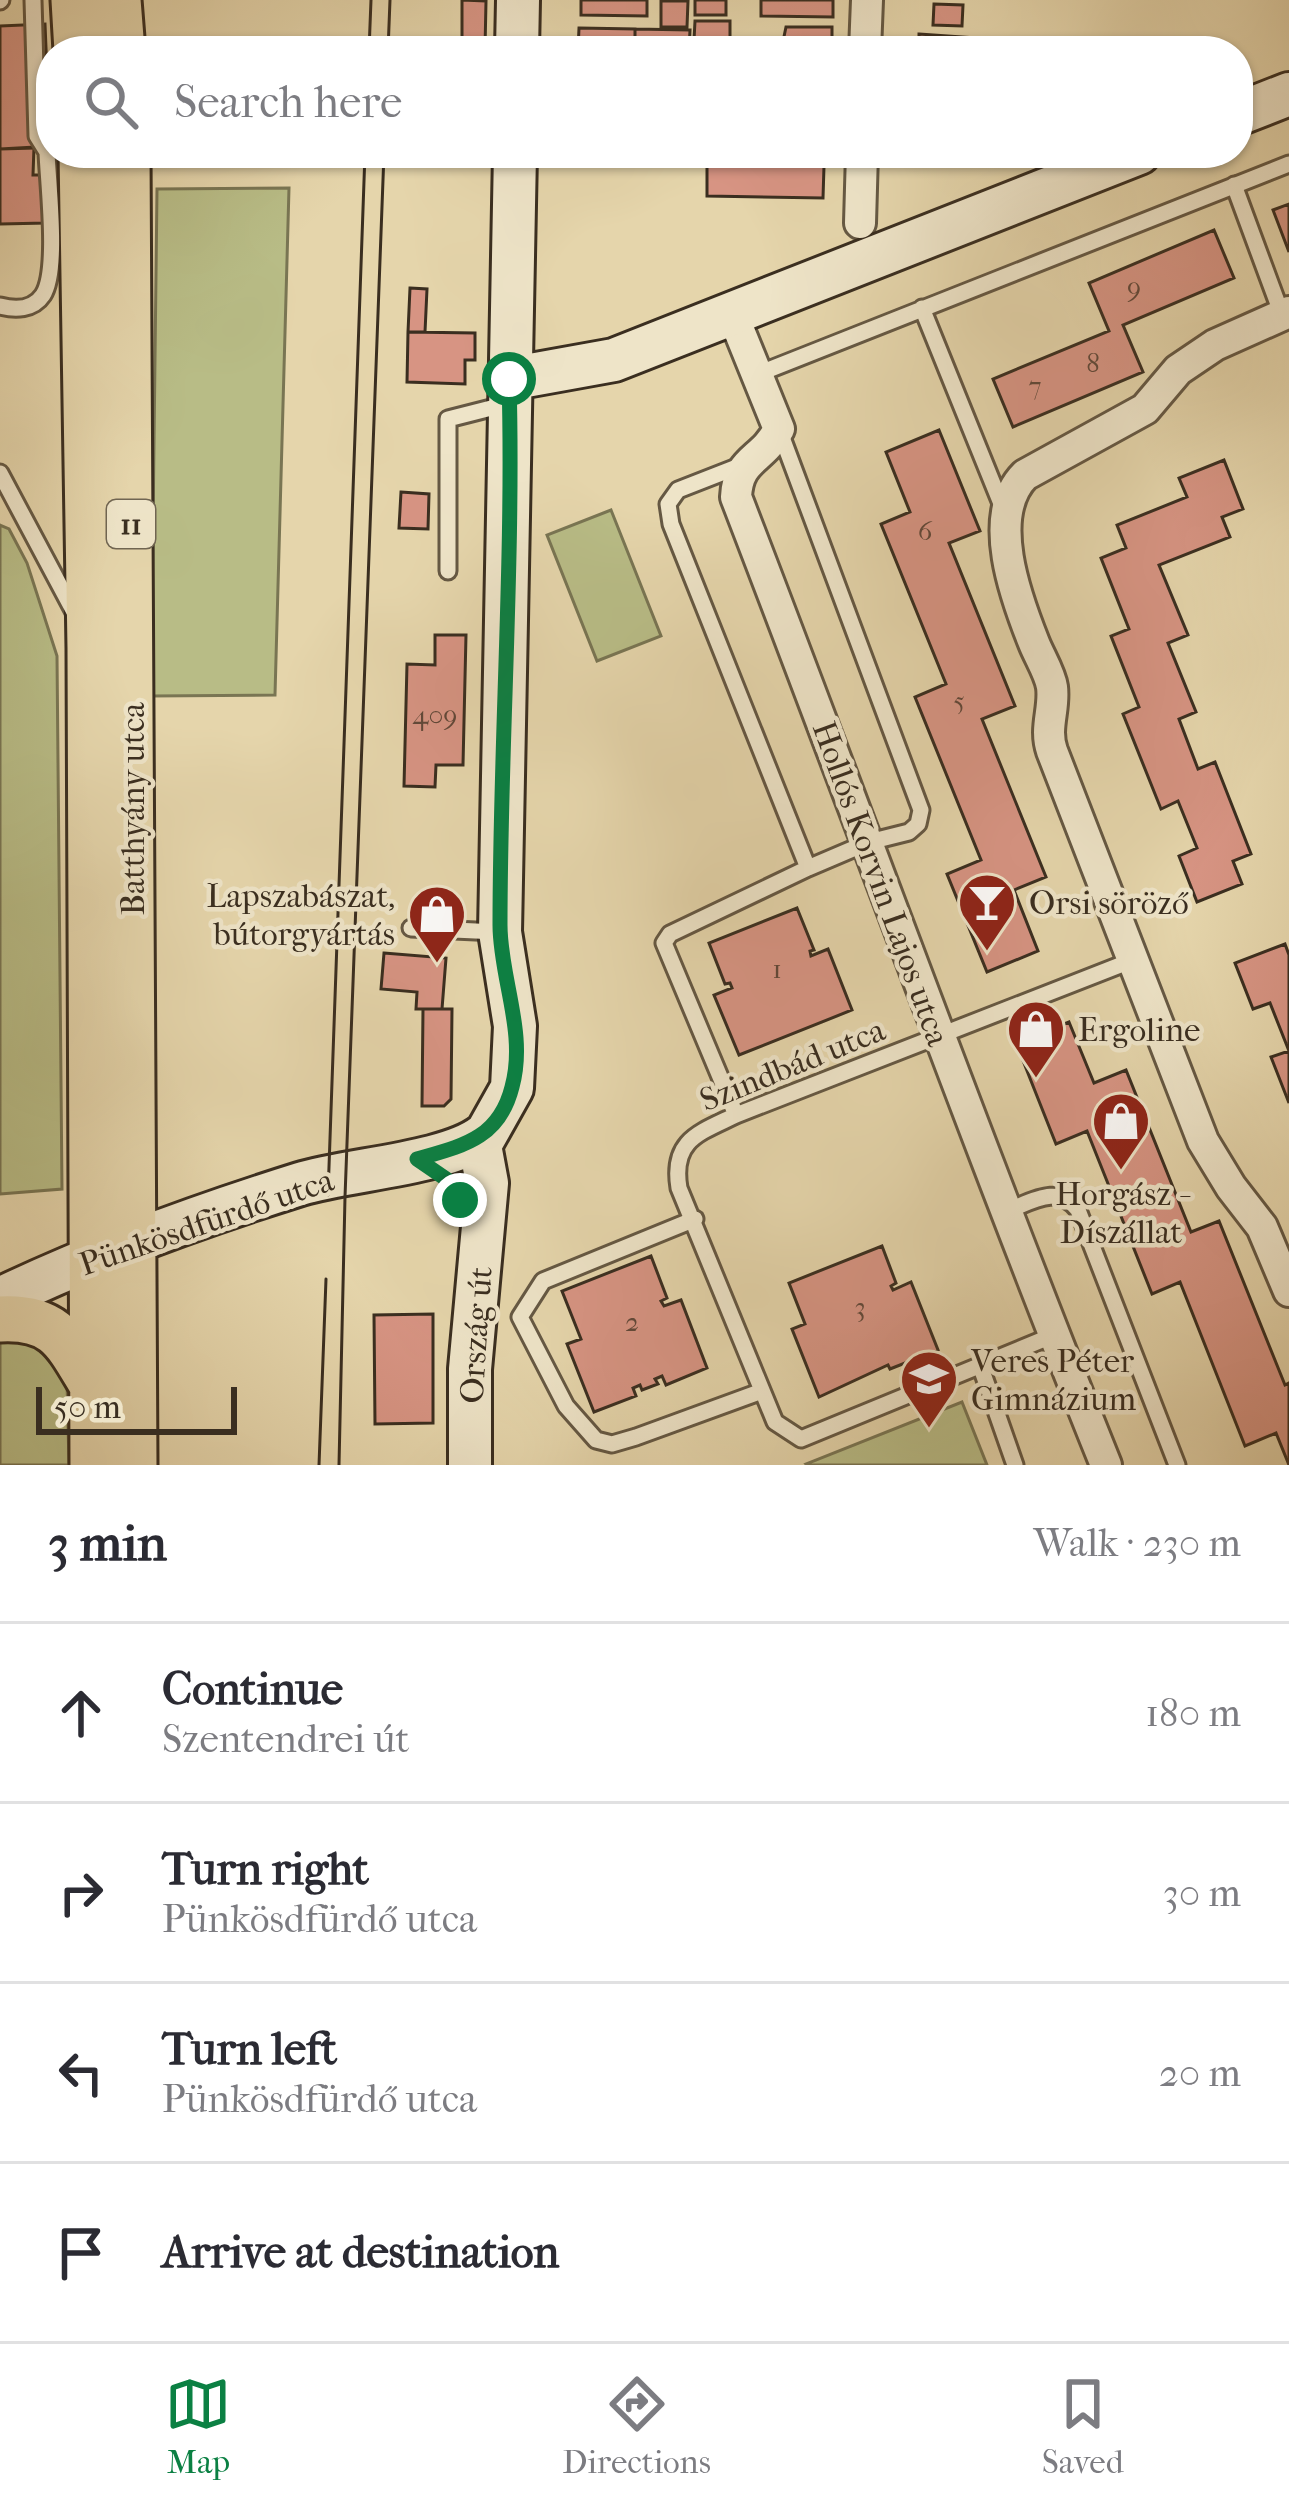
<!DOCTYPE html>
<html lang="en">
<head>
<meta charset="utf-8">
<style>
	body { margin:0; font-family:"IM FELL French Canon",serif; background:#f2f2f3; color:#2b2b33 }
	.scale { position:absolute; left:36px; bottom:30px; width:201px; box-sizing:border-box; padding-left:12px; border:6px solid #3a2e20; border-top:0; font-size:33px; line-height:42px; white-space:nowrap; color:#3a2e20; -webkit-text-stroke:9px #eee4c8; paint-order:stroke }
	.stop { position:absolute; width:36px; height:36px; margin:-27px; border:9px solid #0b8043; border-radius:50%; background:#fff }
	.stop.end { background:#0b8043; border-color:#fff; box-shadow:0 3px 12px #0008 }
	.list { margin:0; padding:0; list-style:none }
	h2 { display:flex; justify-content:space-between; align-items:center; height:156px; margin:0; padding:0 48px; font-size:51px }
	h2 small { font-size:39px; font-weight:400; color:#7c7c81 }
	.list li { display:grid; grid-template-columns:78px 1fr auto; gap:36px; align-items:center; box-sizing:border-box; height:180px; padding:0 48px; border-top:3px solid #e1e1e2 }
	.list b { display:block; font-size:45px; white-space:nowrap }
	.list p { margin:0; font-size:39px; white-space:nowrap; color:#7c7c81 }
	.list em { font-size:39px; font-style:normal; color:#7c7c81 }
	.icon { flex:none; width:66px; height:66px; fill:none; stroke:currentColor; stroke-width:2; stroke-linecap:round; stroke-linejoin:round }
	.map { position:relative; flex:none; width:1289px; height:1465px; overflow:hidden }
	.search { position:absolute; background:#fff; box-shadow:0 3px 9px #0004; left:36px; right:36px; top:36px; height:132px; display:flex; align-items:center; gap:30px; box-sizing:border-box; padding:0 42px; border-radius:48px; color:#7c7c81; font-size:45px }
	.sheet { height:876px; background:#fff }
	nav { display:flex; justify-content:space-around; align-items:center; box-sizing:border-box; height:168px; border-top:3px solid #e1e1e2; background:#fff; font-size:33px; color:#7c7c81 }
	nav a { display:grid; justify-items:center; gap:6px }
	nav .on { color:#0b8043 }
	.map>svg:first-child { display:block }
	.green { fill:#b8bc86; stroke:#797553; stroke-width:3 }
	.building { fill:#d79483; stroke:#3a2e20; stroke-width:3 }
	.lines { fill:none; stroke-linecap:round; stroke-linejoin:round }
	.lane-casing { stroke:#655843; stroke-width:21 }
	.street-casing { stroke:#655843; stroke-width:36 }
	.secondary-casing { stroke:#3a2e20; stroke-width:48 }
	.primary-casing { stroke:#3a2e20; stroke-width:51 }
	.lane { stroke:#eee4c8; stroke-width:15 }
	.street { stroke:#eee4c8; stroke-width:30 }
	.secondary { stroke:#eee4c8; stroke-width:42 }
	.primary { stroke:#e5d5ab; stroke-width:45 }
	.tram { stroke:#3a2e20; stroke-width:3 }
	.route { stroke:#0b8043; stroke-width:15 }
	.labels { text-anchor:middle; stroke-width:9; stroke-linejoin:round; paint-order:stroke }
	.number-label { font-size:27px; fill:#614839 }
	.shield { fill:#eee4c8; stroke:#706552; stroke-width:3 }
	.shield-label { font-size:30px; font-weight:bold; fill:#3a2e20 }
	.street-label { font-size:33px; fill:#3a2e20; stroke:#eee4c8 }
	.poi-label { font-size:33px; fill:#3a2e20; stroke:#eee4c8; text-anchor:start }
</style>
</head>
<body>
<div class="map">
<svg width="1289" height="1465" viewBox="0 0 1289 1465">
	<rect width="100%" height="100%" fill="#e5d5ab"/>
	<filter id="stains"><feTurbulence type="fractalNoise" baseFrequency=".00167" numOctaves="4"/><feColorMatrix values="0 0 0 0 .2 0 0 0 0 .09 0 0 0 0 .02 0 0 0 .5 -.17"/></filter>
	<radialGradient id="worn" r=".72"><stop offset=".6" stop-color="#630" stop-opacity="0"/><stop offset="1" stop-color="#630" stop-opacity=".3"/></radialGradient>
	<!-- green -->
	<path class="green" d="M289 188 275 695 151 696 157 189Z
		M611 510 661 636 597 661 547 535Z
		M0 525 9 529 27 563 57 656 62 1189 0 1194Z
		M18 1336 44 1338 67 1381 69 1465H0V1343Z
		M962 1402 987 1465H807L806 1464Z"/>
	<!-- building -->
	<path class="building" d="M462 0 486 1 485 49H462Z
		M581 0H647V16L581 15Z
		M695 0H726V15H695Z
		M761 0H833V17L761 16Z
		M661 1H688L687 27H661Z
		M934 4 963 5 962 26 933 25Z
		M695 21H730V41L694 40Z
		M45 24 49 120 33 121 34 148 0 149V26Z
		M786 27H832V51H781Z
		M579 28 635 29V51H578Z
		M635 29 690 30 689 51H662L663 40 635 39Z
		M919 34 975 38 974 51H919Z
		M34 147 33 175H45L46 223 0 224V149Z
		M588 153H644V160H588Z
		M707 164 824 166 823 198 707 196Z
		M1289 204V252L1273 210Z
		M1214 230 1234 278 1123 325 1143 372 1013 427 993 379 1109 331 1089 283Z
		M410 288 427 289 425 332H408Z
		M408 332 475 333V360H465V384L407 382Z
		M939 430 980 531 949 543 1015 706 982 719 1046 877 1014 890 1038 951 987 972 947 874 981 860 915 697 946 684 881 524 910 512 886 452Z
		M1224 460 1243 509 1222 517 1230 537 1159 565 1188 635 1168 643 1196 712 1179 719 1198 769 1215 762 1251 854 1233 861 1242 884 1197 902 1179 856 1197 848 1178 801 1161 809 1123 714 1139 707 1111 636 1129 629 1101 558 1126 548 1117 525 1187 497 1179 478Z
		M401 492 429 494 428 529 399 528Z
		M435 635H466L463 765H436L435 787 404 786 407 664 435 665Z
		M426 893 454 894 453 921 425 920Z
		M797 908 814 950 810 951 811 956 828 949 852 1010 739 1055 714 995 732 988 730 983 725 984 709 943Z
		M1285 944 1289 955V1103L1271 1057 1289 1051 1270 1003 1253 1009 1235 963Z
		M384 953 446 958 442 1009H416L417 992 381 989Z
		M423 1009H452L451 1099 444 1106H422Z
		M1069 1022 1094 1083 1126 1070 1191 1232 1219 1221 1285 1385 1289 1383V1465L1276 1433 1245 1446 1180 1282 1152 1294 1087 1131 1056 1144 1016 1043Z
		M882 1246 896 1283 891 1286 893 1290 911 1282 938 1350 890 1369 888 1365 819 1397 792 1329 805 1324 789 1283Z
		M651 1256 667 1298 661 1301 664 1306 681 1300 707 1368 666 1385 662 1376 655 1379 658 1384 642 1390 640 1385 633 1388 636 1396 594 1412 567 1344 581 1339 562 1291Z
		M433 1314V1423L375 1424 374 1315Z"/>
	<g class="lines">
		<!-- lane casing -->
		<g class="lane-casing">
			<path id="lane" d="M0 1 1 0
				M1234 185 1282 315
				M0 306C15 310 33 310 43 295 59 270 48 184 47 152L37 136 33 0
				M922 308 1004 511
				M758 374 1289 164
				M742 465 678 490 668 504 671 524 808 868
				M0 473 74 612
				M448 571V419L507 404
				M411 928 497 932
				M736 1115 664 943 670 934 808 868 869 842 909 832 918 824 921 810 780 432
				M1007 1211C1033 1201 1058 1184 1078 1210L1177 1465
				M695 1219 543 1281 520 1317 566 1406 596 1440 612 1444 636 1437 762 1391
				M1054 1335 801 1439 775 1422 679 1188C671 1140 699 1133 736 1115L1133 960
				M980 1365 1015 1465"/>
		</g>
		<!-- street casing -->
		<g class="street-casing">
			<path id="street" d="M865 51 867 0
				M860 223 862 153
				M1289 312 1215 345 1178 370 1145 409 1025 475C985 515 1016 598 1034 643 1039 656 1050 673 1052 687 1055 709 1044 728 1052 751L1203 1141 1231 1187 1262 1227 1289 1291
				M732 313 779 429C762 462 738 457 736 497 860 819 977 1144 1106 1465"/>
		</g>
		<!-- secondary casing -->
		<g class="secondary-casing">
			<path id="secondary" d="M517 51 518 0
				M1238 114 1289 94
				M509 379 614 360 1139 153
				M0 1299C96 1253 198 1216 300 1184 349 1169 447 1164 484 1135
				M470 1465V1369L487 1183 480 1145 512 1088 515 1026 500 932 515 153"/>
		</g>
		<!-- primary casing -->
		<g class="primary-casing">
			<path id="primary" d="M74 0 77 51
				M118 0 122 51
				M82 153 90 648 93 1465
				M127 153 134 1465
				M0 1319C55 1316 66 1341 91 1383"/>
		</g>
		<!-- lane -->
		<use href="#lane" class="lane"/>
		<!-- street -->
		<use href="#street" class="street"/>
		<!-- secondary -->
		<use href="#secondary" class="secondary"/>
		<!-- primary -->
		<use href="#primary" class="primary"/>
		<!-- tram -->
		<path class="tram" d="M369 51 371 0
			M388 51 390 0
			M328 1195 365 153
			M319 1465 326 1279
			M339 1465 345 1197 384 153"/>
	</g>
	<g class="lines">
		<!-- route -->
		<path class="route" d="M460 1200 452 1183 417 1159C462 1146 499 1139 512 1087 527 1033 500 978 500 925 500 743 514 560 509 379"/>
	</g>
	<!-- icons -->
	<defs>
		<g id="bar-pin" transform="scale(3)"><path d="M0 17L-7.5 6A9.5 9.5 0 1 1 7.5 6Z" fill="#8f2418" stroke="#eee4c8"/><path d="M-6-5H6L.8 .8V4.5H3.5V6h-7V4.5H-.8V.8Z" fill="#fff"/></g>
		<g id="shop-pin" transform="scale(3)"><path d="M0 17L-7.5 6A9.5 9.5 0 1 1 7.5 6Z" fill="#8f2418" stroke="#eee4c8"/><path d="M-5-2.5h2.3a2.7 3.5 0 0 1 5.4 0H5L5.5 6h-11ZM-1.5-2.5h3a1.5 2.3 0 0 0-3 0Z" fill="#fff"/></g>
		<g id="school-pin" transform="scale(3)"><path d="M0 17L-7.5 6A9.5 9.5 0 1 1 7.5 6Z" fill="#8f2418" stroke="#eee4c8"/><path d="M0-5L7-2L0 1L-7-2ZM-4 1L0 2.5L4 1V4Q0 6-4 4Z" fill="#fff"/></g>
	</defs>
	<g fill-rule="evenodd">
		<use href="#bar-pin" x="987" y="902"/>
		<use href="#shop-pin" x="437" y="914"/>
		<use href="#shop-pin" x="1036" y="1029"/>
		<use href="#shop-pin" x="1121" y="1121"/>
		<use href="#school-pin" x="929" y="1379"/>
	</g>
	<g class="labels">
		<!-- number labels -->
		<g class="number-label">
			<text x="1134" y="296">9</text>
			<text x="1093" y="372">8</text>
			<text x="1035" y="395">7</text>
			<text x="925" y="540">6</text>
			<text x="959" y="710">5</text>
			<text x="435" y="724">409</text>
			<text x="777" y="978">1</text>
			<text x="860" y="1316">3</text>
			<text x="632" y="1331">2</text>
		</g>
		<!-- shield labels -->
		<rect class="shield" x="107" y="500" width="48" height="48" rx="9"/>
		<g class="shield-label">
			<text x="131" y="534">11</text>
		</g>
		<!-- street labels -->
		<g class="street-label">
			<text transform="translate(132 809) rotate(-90)" y="12">Batthyány utca</text>
			<text transform="translate(882 883) rotate(70)" y="12">Hollós Korvin Lajos utca</text>
			<text transform="translate(792 1064) rotate(-22)" y="12">Szindbád utca</text>
			<text transform="translate(206 1221) rotate(-19)" y="12">Pünkösdfürdő utca</text>
			<text transform="translate(475 1335) rotate(-86)" y="12">Ország út</text>
		</g>
		<!-- poi labels -->
		<g class="poi-label">
			<text x="395" y="907" text-anchor="end">Lapszabászat,<tspan x="395" dy="38">bútorgyártás</tspan></text>
			<text x="1029" y="914">Orsi söröző</text>
			<text x="1078" y="1041">Ergoline</text>
			<text x="1121" y="1205" text-anchor="middle">Horgász -<tspan x="1121" dy="38">Díszállat</tspan></text>
			<text x="971" y="1372">Veres Péter<tspan x="971" dy="38">Gimnázium</tspan></text>
		</g>
	</g>
	<rect width="100%" height="100%" filter="url(#stains)"/>
	<rect width="100%" height="100%" fill="url(#worn)"/>
</svg>
<div class="scale">50 m</div>
<div class="stop" style="left:509px;top:379px"></div>
<div class="stop end" style="left:460px;top:1200px"></div>
<div class="search"><svg class="icon" aria-label="search" viewBox="0 0 24 24"><circle cx="10" cy="10" r="6"/><path d="M15 15l6 6"/></svg>Search here</div>
</div>
<section class="sheet">
<h2>3 min<small>Walk · 230 m</small></h2>
<ul class="list">
<li><svg class="icon" aria-label="ahead" viewBox="0 0 24 24"><path d="M12 20V5M6 11l6-6 6 6"/></svg><div><b>Continue</b><p>Szentendrei út</p></div><em>180 m</em></li>
<li><svg class="icon" aria-label="right" viewBox="0 0 24 24"><path d="M7 20v-9h11M14 6l5 5-5 5"/></svg><div><b>Turn right</b><p>Pünkösdfürdő utca</p></div><em>30 m</em></li>
<li><svg class="icon" aria-label="left" viewBox="0 0 24 24"><path d="M17 20v-9H6M10 6l-5 5 5 5"/></svg><div><b>Turn left</b><p>Pünkösdfürdő utca</p></div><em>20 m</em></li>
<li><svg class="icon" aria-label="arrive" viewBox="0 0 24 24"><path d="M6 21V4h12l-3 4 3 4H6"/></svg><div><b>Arrive at destination</b></div></li>
</ul>
</section>
<nav>
<a class="on"><svg class="icon" aria-label="map" viewBox="0 0 24 24"><path d="M3 6l6-2 6 2 6-2v14l-6 2-6-2-6 2zM9 4v14M15 6v14"/></svg>Map</a>
<a><svg class="icon" aria-label="directions" viewBox="0 0 24 24"><path d="M12 3l9 9-9 9-9-9zM9 14v-3h6M13 9l2 2-2 2"/></svg>Directions</a>
<a><svg class="icon" aria-label="saved" viewBox="0 0 24 24"><path d="M7 4h10v16l-5-4-5 4z"/></svg>Saved</a>
</nav>
</body>
</html>
